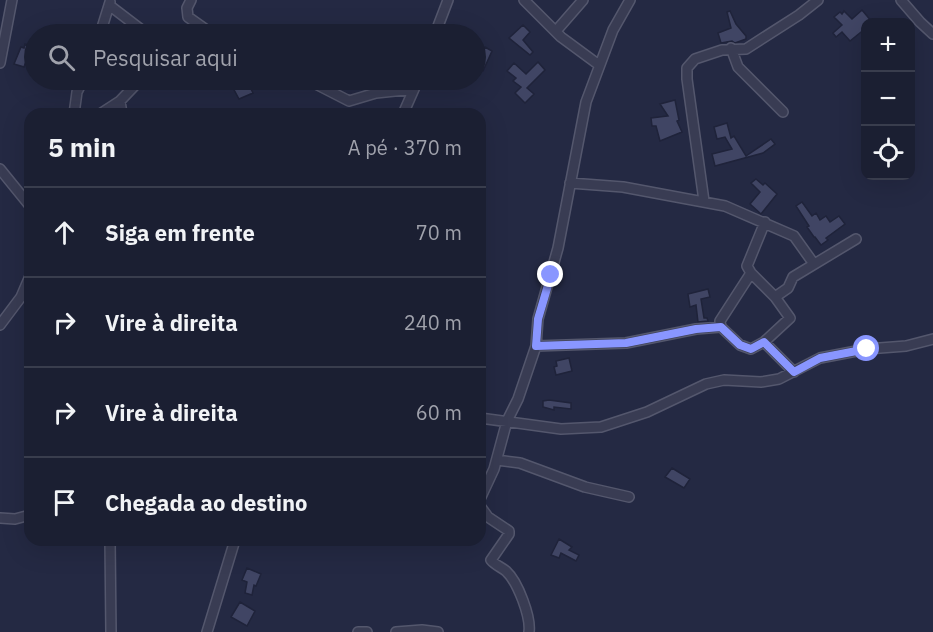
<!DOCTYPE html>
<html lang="pt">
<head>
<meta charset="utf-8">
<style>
	body { margin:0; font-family:"IBM Plex Sans",sans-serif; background:#24273a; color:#f1f3f6 }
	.controls { position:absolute; right:18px; top:18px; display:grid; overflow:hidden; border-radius:12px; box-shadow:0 6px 24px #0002 }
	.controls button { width:54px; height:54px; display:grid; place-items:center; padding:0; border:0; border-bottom:2px solid #393d4d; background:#1b1f32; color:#f1f3f6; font:30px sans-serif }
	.stop { position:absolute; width:18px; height:18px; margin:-14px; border:4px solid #8996ff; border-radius:50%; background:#fff }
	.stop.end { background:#8996ff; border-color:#fff; box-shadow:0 2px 6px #0008 }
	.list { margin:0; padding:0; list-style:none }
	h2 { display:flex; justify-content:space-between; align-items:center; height:78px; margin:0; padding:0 24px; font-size:26px }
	h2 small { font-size:20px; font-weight:400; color:#a0a2ac }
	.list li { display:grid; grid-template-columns:39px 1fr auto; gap:18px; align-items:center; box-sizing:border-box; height:90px; padding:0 24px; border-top:2px solid #393d4d }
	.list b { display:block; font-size:22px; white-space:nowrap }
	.list em { font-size:20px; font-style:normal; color:#a0a2ac }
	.icon { flex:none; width:33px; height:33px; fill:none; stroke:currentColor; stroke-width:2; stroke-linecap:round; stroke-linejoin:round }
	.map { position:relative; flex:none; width:933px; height:632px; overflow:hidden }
	.search { position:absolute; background:#1b1f32; box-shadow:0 6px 24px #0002; left:24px; top:24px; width:462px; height:66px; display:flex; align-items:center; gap:15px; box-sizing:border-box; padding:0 21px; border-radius:33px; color:#a0a2ac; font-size:22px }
	.panel { position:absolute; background:#1b1f32; box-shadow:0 6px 24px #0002; left:24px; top:108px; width:462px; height:438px; border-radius:18px }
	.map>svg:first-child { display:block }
	.building { fill:#404564; stroke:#1f233a; stroke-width:1.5 }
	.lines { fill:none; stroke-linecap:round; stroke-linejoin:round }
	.minor-casing { stroke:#54576d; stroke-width:12 }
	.minor { stroke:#393c53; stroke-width:9 }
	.route { stroke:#8996ff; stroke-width:8 }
</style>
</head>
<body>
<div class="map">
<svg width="933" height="632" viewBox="0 0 933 632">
	<rect width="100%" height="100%" fill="#242943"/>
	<!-- building -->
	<path class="building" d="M862 10 872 22H866V28L850 41 842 32 836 37 833 33 842 25 834 17 840 12 842 14 844 11 852 19Z
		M730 11 736 24 746 36V39L735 43 732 41 721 43 718 33 731 28 727 12Z
		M523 25 530 32 523 40 533 52 530 55 509 38Z
		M25 44 34 47V52L29 66 25 64 24 67 14 64 21 47 24 48Z
		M485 47 492 51 483 71 477 68 479 63 476 62Z
		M538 62 545 70 527 88 534 94 525 103 515 93 521 87 513 81 516 78 507 71 514 63 526 74Z
		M243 81 247 89 250 87 253 93 239 99 232 86Z
		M675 100 679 120 677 121 682 132 660 141 656 126H652L651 118 668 116 660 104Z
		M727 123 731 138 734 136 746 156 771 139 775 144 763 153 715 166 712 154 732 149 725 137 717 139 714 127Z
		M756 179 763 185 765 183 777 194 761 214 750 204 760 192 751 183Z
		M802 202 812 216 816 213 820 220 826 216 830 222 839 216 845 224 826 238 828 240 821 245 815 237H814L807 227 809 226 796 206Z
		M708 289 710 297 701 299 704 318H707L708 321 698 322 696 305 690 307 688 294Z
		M569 358 572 371 556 375 554 367 557 366 556 361Z
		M549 400 571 403V409L554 407V410L543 407V401Z
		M672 468 690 479 684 488 665 477Z
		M559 539 572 547 569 550 579 555 576 561 561 553 559 558 551 555Z
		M247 568 261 574 256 586 254 585 252 595 245 593 247 582 242 580Z
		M240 602 255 611 247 626 231 617Z"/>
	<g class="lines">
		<!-- minor casing -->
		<g class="minor-casing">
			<path id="minor" d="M191 0 187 8 188 17 212 34
				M524 0 561 37 599 65
				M901 0 920 22 933 34
				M109 5 147 34
				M556 31 583 0
				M100 34 110 2
				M435 34 448 0
				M731 48 738 67 783 112
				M0 63 12 0
				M308 80 349 101 376 93 414 89
				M120 101 122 114
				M74 114 77 92 83 80
				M100 114 120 101 140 80
				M403 114 418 80
				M0 169 30 206
				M570 183 623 187 725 206 794 236 814 264
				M704 201 687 79V68L695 59 722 50 746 49 799 15 818 0
				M775 297 788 288 793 277 856 239
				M0 325 21 297 30 276
				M721 327 720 321 751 273
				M764 342 790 318 775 297 751 273 747 266 765 222
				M536 346 626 343 696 329 721 327 740 345 751 349 764 342 794 372
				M480 418 561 429 601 427 647 412 706 384 724 380 761 382 779 379 820 358 867 349 906 346 933 339
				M497 460 520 463 585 487 629 497
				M480 499 494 469 507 421 518 399 536 346 538 319 558 248 586 102 613 30 630 0
				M480 506 488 517 509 531V534L491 560C495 565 501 567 506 571 518 582 531 617 529 632
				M0 518 15 519 30 515
				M110 540 111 632
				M207 632 235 540
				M358 632H367
				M396 632 422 630 438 632"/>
		</g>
		<!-- minor -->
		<use href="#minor" class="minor"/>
	</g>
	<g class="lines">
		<!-- route -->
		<path class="route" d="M551 275 538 319 536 346 626 343 696 329 721 327 740 345 751 349 764 342 794 372 820 358 867 349"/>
	</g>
</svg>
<div class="controls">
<button>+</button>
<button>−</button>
<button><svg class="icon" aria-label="locate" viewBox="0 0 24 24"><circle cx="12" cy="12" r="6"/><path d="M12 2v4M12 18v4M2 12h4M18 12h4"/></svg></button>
</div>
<div class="stop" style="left:867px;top:349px"></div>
<div class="stop end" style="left:551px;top:275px"></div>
<div class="search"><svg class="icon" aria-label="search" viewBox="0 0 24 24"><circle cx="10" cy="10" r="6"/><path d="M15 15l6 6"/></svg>Pesquisar aqui</div>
<section class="panel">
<h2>5 min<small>A pé · 370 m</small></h2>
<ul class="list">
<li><svg class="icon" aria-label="ahead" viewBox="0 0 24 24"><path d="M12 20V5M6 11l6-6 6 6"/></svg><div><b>Siga em frente</b></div><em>70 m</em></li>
<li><svg class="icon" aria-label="right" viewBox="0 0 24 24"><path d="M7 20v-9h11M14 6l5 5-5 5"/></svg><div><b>Vire à direita</b></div><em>240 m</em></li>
<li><svg class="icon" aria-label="right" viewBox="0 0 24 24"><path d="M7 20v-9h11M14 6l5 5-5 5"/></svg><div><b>Vire à direita</b></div><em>60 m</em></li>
<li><svg class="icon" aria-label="arrive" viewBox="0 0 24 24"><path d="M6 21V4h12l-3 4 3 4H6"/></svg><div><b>Chegada ao destino</b></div></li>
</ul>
</section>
</div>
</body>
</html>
